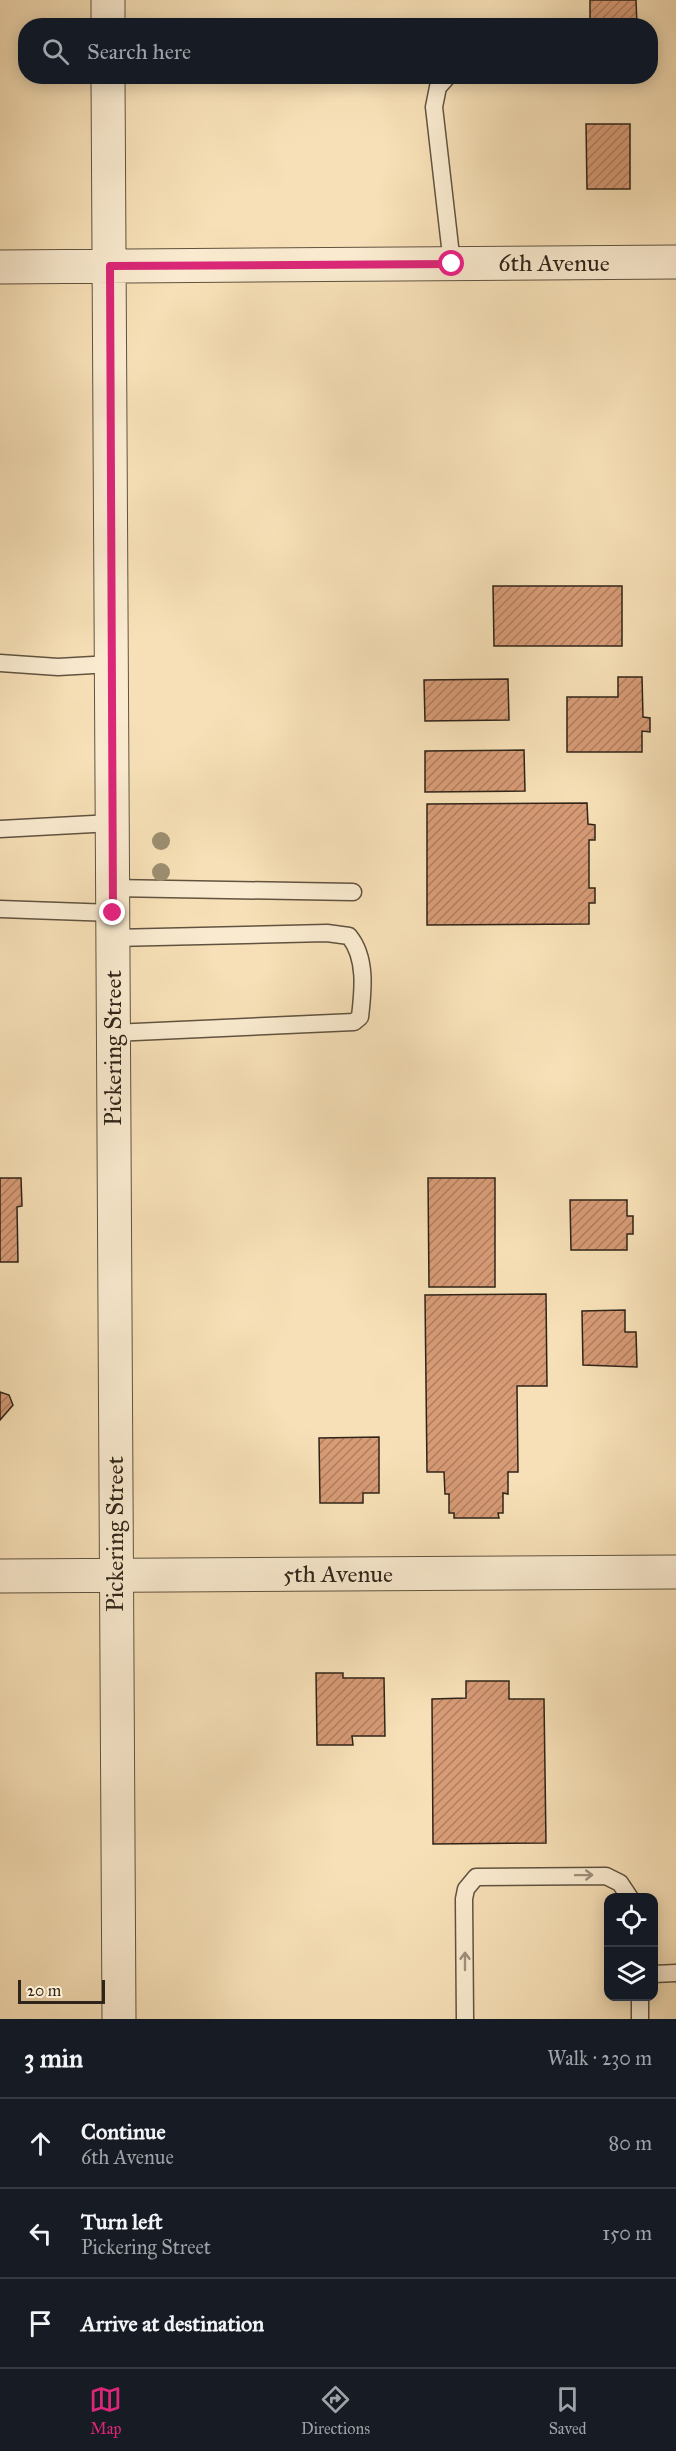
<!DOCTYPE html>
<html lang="en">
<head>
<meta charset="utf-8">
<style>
	body { margin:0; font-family:"IM FELL Great Primer",serif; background:#20242c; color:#f1f3f6 }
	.controls { position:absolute; right:18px; bottom:18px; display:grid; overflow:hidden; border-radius:12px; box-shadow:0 3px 15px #0003 }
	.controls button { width:54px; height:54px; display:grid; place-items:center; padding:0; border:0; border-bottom:2px solid #363941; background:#171b24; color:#f1f3f6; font:30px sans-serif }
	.scale { position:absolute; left:18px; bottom:15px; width:87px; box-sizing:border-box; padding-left:6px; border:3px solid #2f2419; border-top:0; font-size:16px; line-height:21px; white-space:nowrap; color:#2f2419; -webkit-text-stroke:4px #faebd0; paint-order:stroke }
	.stop { position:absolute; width:18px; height:18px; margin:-14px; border:4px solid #db2777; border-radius:50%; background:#fff }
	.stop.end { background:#db2777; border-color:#fff; box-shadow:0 2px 6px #0008 }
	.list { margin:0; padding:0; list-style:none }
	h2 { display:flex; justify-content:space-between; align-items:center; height:78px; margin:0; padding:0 24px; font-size:26px }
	h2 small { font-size:20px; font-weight:400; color:#9ea1a6 }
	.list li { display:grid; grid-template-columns:39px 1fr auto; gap:18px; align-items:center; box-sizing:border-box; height:90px; padding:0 24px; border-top:2px solid #363941 }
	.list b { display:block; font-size:22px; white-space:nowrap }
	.list p { margin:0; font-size:20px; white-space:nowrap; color:#9ea1a6 }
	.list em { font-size:20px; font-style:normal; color:#9ea1a6 }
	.icon { flex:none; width:33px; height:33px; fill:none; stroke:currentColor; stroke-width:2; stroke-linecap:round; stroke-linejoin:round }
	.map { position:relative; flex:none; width:676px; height:2019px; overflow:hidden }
	.search { position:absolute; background:#171b24; box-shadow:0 3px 15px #0003; left:18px; right:18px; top:18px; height:66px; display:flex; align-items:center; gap:15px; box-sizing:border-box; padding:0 21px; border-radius:24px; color:#9ea1a6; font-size:22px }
	.sheet { height:348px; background:#171b24 }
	nav { display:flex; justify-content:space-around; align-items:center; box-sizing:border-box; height:84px; border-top:2px solid #363941; background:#171b24; font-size:16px; color:#9ea1a6 }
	nav a { display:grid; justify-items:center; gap:3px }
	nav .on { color:#db2777 }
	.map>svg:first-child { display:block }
	.building { fill:url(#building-hatch); stroke:#2f2419; stroke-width:1.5 }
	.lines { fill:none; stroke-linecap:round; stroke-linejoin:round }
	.service-casing { stroke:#615340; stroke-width:19 }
	.minor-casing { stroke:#615340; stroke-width:35 }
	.service { stroke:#faebd0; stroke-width:16 }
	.minor { stroke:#faebd0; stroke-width:33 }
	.tree { fill:#9c8f71 }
	.oneway { stroke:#9f917e }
	.route { stroke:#db2777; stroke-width:8 }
	.labels { text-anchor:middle; stroke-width:6; stroke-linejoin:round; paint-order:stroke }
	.street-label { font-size:24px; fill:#2f2419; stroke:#faebd0 }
</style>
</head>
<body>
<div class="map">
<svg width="676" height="2019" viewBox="0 0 676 2019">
	<defs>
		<pattern id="building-hatch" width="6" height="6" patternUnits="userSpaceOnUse" patternTransform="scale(1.5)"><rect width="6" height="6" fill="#d79b76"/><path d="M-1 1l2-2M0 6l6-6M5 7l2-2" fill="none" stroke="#af7e60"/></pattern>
	</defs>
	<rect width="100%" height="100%" fill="#f7e0b7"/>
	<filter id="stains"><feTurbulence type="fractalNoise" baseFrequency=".00333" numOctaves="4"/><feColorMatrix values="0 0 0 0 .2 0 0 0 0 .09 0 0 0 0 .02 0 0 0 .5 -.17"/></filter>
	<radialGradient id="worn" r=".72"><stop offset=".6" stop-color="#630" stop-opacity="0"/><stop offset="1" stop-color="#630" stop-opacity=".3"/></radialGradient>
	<!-- building -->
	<path class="building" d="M590 0H636L637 25 590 26Z
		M586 124H630V189H587Z
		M493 586H622V646H494Z
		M618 677H642L643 717 650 718V732L642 731V752H567V697H618Z
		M508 679 509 720 425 721 424 680Z
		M524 750 525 791 425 792V751Z
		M587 803 588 824 595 825V840H589V888H595V903H589V924L427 925V804Z
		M0 1178H21L22 1206 17 1207 18 1262H0Z
		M428 1178H495V1287H429Z
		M570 1200H627V1216H633V1234H627V1250H571Z
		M546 1294 547 1386H517L518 1472H508V1494L503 1493V1513H498L499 1518H454V1513H449V1494H445L444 1472H427L425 1295Z
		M625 1310V1332H636L637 1367 583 1365 582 1311Z
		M0 1392 9 1395 13 1405 0 1420Z
		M379 1437V1493H363V1503H320L319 1438Z
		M316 1673H343V1678H384L385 1736H352L353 1745H317Z
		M466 1681H509V1699H544L546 1843 433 1844 432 1699 466 1698Z"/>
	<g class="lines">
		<!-- service casing -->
		<g class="service-casing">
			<path id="service" d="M448 76 438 87 434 107 452 264
				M0 663 58 667 111 664
				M0 829 112 823
				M112 888 353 892
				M0 909 113 913
				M113 938 327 933 349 936C367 958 363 991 360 1017L354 1022 113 1033
				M654 1974 676 1973
				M640 1996V2019
				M465 2019 464 1899 466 1889 476 1877 606 1876 620 1883 630 1898"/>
		</g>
		<!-- minor casing -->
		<g class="minor-casing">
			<path id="minor" d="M108 0V26
				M108 76 119 2019
				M0 267 676 262
				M0 1576 676 1572"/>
		</g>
		<!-- service -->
		<use href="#service" class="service"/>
		<!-- minor -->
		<use href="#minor" class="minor"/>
	</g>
	<!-- trees -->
	<g class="tree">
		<circle cx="161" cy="841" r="9"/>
		<circle cx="161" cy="872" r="9"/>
	</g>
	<!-- one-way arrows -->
	<defs><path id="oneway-shaft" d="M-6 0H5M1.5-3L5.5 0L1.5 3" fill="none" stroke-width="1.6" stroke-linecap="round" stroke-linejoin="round" transform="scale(1.5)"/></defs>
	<g class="oneway">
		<use href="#oneway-shaft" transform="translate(584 1875) rotate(-1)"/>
		<use href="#oneway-shaft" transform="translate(465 1961) rotate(-90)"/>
	</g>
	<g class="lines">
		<!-- route -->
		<path class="route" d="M113 913 110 266 452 264"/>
	</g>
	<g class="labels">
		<!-- street labels -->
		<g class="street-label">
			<text x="554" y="271">6th Avenue</text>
			<text transform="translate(113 1048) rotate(-90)" y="8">Pickering Street</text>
			<text transform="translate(115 1534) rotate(-90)" y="8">Pickering Street</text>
			<text x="338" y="1582">5th Avenue</text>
		</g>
	</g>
	<rect width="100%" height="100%" filter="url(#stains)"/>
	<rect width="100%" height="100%" fill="url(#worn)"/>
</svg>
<div class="controls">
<button><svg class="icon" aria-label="locate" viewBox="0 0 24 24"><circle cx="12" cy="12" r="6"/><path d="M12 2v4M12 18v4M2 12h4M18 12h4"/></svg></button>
<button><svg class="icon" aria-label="layers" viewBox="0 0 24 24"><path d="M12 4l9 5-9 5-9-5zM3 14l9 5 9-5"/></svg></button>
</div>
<div class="scale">20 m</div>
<div class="stop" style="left:452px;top:264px"></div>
<div class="stop end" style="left:113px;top:913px"></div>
<div class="search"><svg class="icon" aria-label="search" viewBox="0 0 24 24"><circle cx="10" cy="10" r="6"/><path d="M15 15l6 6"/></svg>Search here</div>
</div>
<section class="sheet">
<h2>3 min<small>Walk · 230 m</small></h2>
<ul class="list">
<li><svg class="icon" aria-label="ahead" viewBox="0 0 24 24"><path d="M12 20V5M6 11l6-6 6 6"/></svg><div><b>Continue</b><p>6th Avenue</p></div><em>80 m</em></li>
<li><svg class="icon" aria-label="left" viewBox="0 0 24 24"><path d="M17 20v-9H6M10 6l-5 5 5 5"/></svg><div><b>Turn left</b><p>Pickering Street</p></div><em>150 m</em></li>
<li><svg class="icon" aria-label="arrive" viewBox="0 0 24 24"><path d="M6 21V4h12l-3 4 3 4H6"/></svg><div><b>Arrive at destination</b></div></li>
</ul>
</section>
<nav>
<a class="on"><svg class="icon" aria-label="map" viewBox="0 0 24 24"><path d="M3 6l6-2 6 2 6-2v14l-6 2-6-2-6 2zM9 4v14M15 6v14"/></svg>Map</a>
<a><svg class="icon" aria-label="directions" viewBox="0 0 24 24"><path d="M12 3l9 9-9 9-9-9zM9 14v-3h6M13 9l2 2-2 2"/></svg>Directions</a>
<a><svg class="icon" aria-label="saved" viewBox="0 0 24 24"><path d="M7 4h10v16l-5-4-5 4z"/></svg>Saved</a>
</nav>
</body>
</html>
